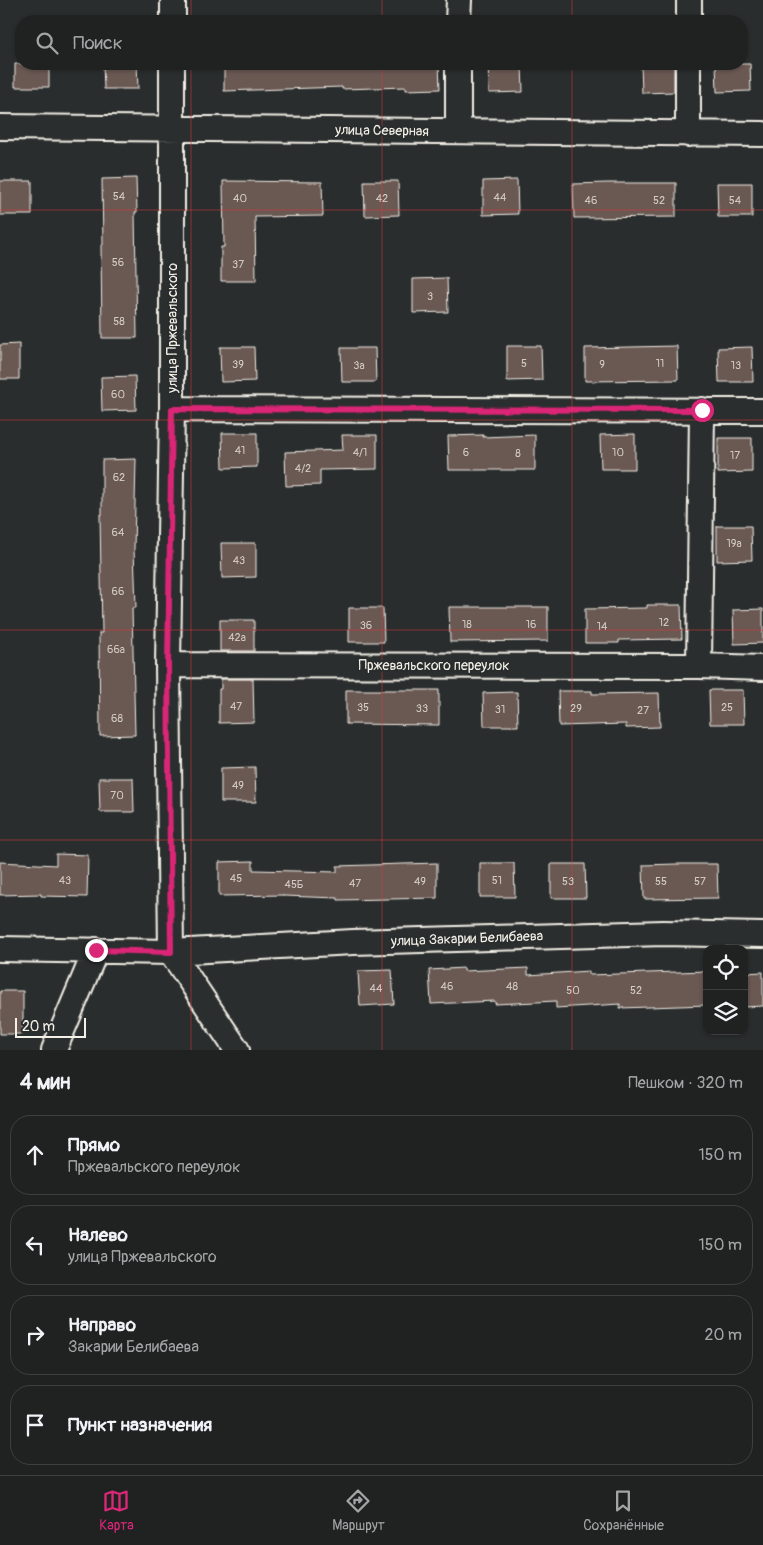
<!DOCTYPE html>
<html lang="ru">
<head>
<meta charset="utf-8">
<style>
	body { margin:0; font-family:Pangolin,sans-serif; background:#282a2a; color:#f1f3f6 }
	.controls { position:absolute; right:15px; bottom:15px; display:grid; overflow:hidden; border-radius:10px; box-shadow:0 1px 4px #0004 }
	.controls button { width:45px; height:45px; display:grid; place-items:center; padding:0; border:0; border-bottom:1px solid #3d3f40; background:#202222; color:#f1f3f6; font:25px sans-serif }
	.scale { position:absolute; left:15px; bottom:12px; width:71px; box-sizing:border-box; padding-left:5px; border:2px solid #f4f1e8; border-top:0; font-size:14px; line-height:18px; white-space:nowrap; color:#f4f1e8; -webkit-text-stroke:4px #2a2d2e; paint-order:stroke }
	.stop { position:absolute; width:15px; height:15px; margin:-11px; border:4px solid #db2777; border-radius:50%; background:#fff }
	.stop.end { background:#db2777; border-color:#fff; box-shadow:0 1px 5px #0008 }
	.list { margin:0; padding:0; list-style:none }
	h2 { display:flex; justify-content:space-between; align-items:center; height:65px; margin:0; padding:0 20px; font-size:21px }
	h2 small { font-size:16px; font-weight:400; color:#a2a4a5 }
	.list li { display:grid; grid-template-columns:32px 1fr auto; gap:15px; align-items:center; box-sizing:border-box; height:80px; margin:0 10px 10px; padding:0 10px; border:1px solid #3d3f40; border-radius:20px }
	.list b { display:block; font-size:19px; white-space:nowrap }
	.list p { margin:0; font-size:16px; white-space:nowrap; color:#a2a4a5 }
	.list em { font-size:16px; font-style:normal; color:#a2a4a5 }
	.icon { flex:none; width:28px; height:28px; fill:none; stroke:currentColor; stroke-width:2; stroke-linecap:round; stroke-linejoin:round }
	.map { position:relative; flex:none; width:763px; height:1050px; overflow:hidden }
	.search { position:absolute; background:#202222; box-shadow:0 1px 4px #0004; left:15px; right:15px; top:15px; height:55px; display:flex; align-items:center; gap:12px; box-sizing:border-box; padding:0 18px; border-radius:20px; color:#a2a4a5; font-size:19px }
	.sheet { height:425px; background:#202222 }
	nav { display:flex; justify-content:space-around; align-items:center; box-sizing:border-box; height:70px; border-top:1px solid #3d3f40; background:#202222; font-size:14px; color:#a2a4a5 }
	nav a { display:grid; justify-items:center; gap:2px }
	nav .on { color:#db2777 }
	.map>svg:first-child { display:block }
	.building { fill:#6a5853; stroke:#f4f1e8 }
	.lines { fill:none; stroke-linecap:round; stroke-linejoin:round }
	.minor-casing { stroke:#f4f1e8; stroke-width:28 }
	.minor { stroke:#2a2d2e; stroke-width:24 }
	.route { stroke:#db2777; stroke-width:6 }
	.grid { fill:none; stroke:#d93c3b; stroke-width:1; stroke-opacity:0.55 }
	.labels { text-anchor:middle; stroke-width:4; stroke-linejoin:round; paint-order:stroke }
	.number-label { font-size:11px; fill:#d2cbc3 }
	.street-label { font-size:14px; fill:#f4f1e8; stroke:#2a2d2e }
</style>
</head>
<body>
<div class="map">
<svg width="763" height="1050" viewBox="0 0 763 1050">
	<rect width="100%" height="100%" fill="#2a2d2e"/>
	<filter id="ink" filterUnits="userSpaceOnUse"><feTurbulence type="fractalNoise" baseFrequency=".02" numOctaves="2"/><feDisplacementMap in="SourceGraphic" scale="10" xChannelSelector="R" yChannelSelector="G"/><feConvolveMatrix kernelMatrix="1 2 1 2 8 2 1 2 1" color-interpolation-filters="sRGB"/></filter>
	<g filter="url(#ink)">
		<!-- building -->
		<path class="building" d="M15 64H49V87H15Z
			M103 64H137L138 89H104Z
			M224 64H439L440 89 406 90V87L342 89V87L224 91Z
			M488 64H522L523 92 489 93Z
			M641 64H674V92L642 93Z
			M716 64H750L751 91 717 92Z
			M136 178 137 212H135L137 338H102L101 245H103L102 179Z
			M517 180 518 214 483 215V181Z
			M0 181H32V215H0Z
			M223 181 322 182 323 216 255 217 256 281H221V247H224Z
			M364 181H398L399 215 365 216Z
			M608 183H676V217L574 218 573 184Z
			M717 183H752V217H718Z
			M447 278 448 312 413 313V279Z
			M19 344V379H0V345Z
			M507 346H541L542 380 507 381Z
			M677 346 678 380 585 381V348Z
			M220 347H254L255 381 221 382Z
			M752 347 753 382H719L718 348Z
			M341 348H375L376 382H342Z
			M135 376 136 410 102 411 101 377Z
			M222 433H257V467L223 468Z
			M635 434V469H601L600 435Z
			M342 435H377V469L320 470V485L286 486 285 452 343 450Z
			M483 435V437L535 435V470H449L448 436Z
			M718 438H752V472L718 473Z
			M136 459 134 549 136 608H132L135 735 100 736 99 633H102L100 515H102V460Z
			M717 526H751L752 560 717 561Z
			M221 543H256V577L222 578Z
			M647 605H681L682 639 619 640V643H585V609L647 608Z
			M449 607H548V641L450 642Z
			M349 608H383L384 642H349Z
			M763 609V643L734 644 733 610Z
			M220 620H254V651H220Z
			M221 679H253L254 722 219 723V689H221Z
			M346 690H439V725L346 724Z
			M709 690H743L744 724H710Z
			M558 691H592V694L659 693 660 727 626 728V724L559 726Z
			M517 692 518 726H484L483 693Z
			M255 767 256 802H221V768Z
			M99 778H133L134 812H100Z
			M56 854 88 855 87 897 41 896V894L0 895V862L56 865Z
			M253 861V870L337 872V866L437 863V898L338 900V898L283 896V895L219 896V862Z
			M480 863H514L515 897H480Z
			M551 864H585L586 898H551Z
			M677 864H717L718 898 644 899 643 865Z
			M464 968V971L528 968V975L589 971V975L707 971V1005L620 1008V1004L556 1008V1001L495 1004V1001L431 1004 429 970Z
			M392 970 394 1004 360 1006 358 971Z
			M763 972V1006L744 1007V973Z
			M0 991H23V1034H0Z"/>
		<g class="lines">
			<!-- minor casing -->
			<g class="minor-casing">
				<path id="minor" d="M173 21V0
					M458 21 459 0
					M689 21V0
					M0 127 763 134
					M458 131V64
					M688 134V64
					M172 409 763 411
					M168 665 699 666 763 668
					M699 666 702 410
					M0 949 171 952 353 942 663 933 763 935
					M171 952 168 665 172 409V64
					M171 952 237 1050
					M54 1050 96 950"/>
			</g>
			<!-- minor -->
			<use href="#minor" class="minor"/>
		</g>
	</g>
	<g class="lines" filter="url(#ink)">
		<!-- route -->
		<path class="route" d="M96 950 171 952 168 665 172 409 702 410"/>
	</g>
	<!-- grid -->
	<path class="grid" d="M191 0V21M382 0V21M572 0V21M191 64V1050M382 64V1050M572 64V1050M0 210H763M0 420H763M0 630H763M0 840H763"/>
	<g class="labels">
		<!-- number labels -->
		<g class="number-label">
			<text x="119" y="200">54</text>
			<text x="500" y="201">44</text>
			<text x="240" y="202">40</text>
			<text x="382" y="202">42</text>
			<text x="591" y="204">46</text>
			<text x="659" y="204">52</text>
			<text x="735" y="204">54</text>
			<text x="118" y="266">56</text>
			<text x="238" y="268">37</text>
			<text x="430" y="300">3</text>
			<text x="119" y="325">58</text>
			<text x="524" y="367">5</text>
			<text x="660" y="367">11</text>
			<text x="238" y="368">39</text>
			<text x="602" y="368">9</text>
			<text x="359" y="369">3а</text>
			<text x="736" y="369">13</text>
			<text x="118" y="398">60</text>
			<text x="240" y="454">41</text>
			<text x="360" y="456">4/1</text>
			<text x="466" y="456">6</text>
			<text x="618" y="456">10</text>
			<text x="518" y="457">8</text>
			<text x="735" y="459">17</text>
			<text x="303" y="472">4/2</text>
			<text x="119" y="481">62</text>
			<text x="118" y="536">64</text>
			<text x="734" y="547">19а</text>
			<text x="239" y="564">43</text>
			<text x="118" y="595">66</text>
			<text x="664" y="626">12</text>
			<text x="467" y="628">18</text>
			<text x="531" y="628">16</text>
			<text x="366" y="629">36</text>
			<text x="602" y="630">14</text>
			<text x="237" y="641">42а</text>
			<text x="116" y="653">66а</text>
			<text x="236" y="710">47</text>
			<text x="363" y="711">35</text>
			<text x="727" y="711">25</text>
			<text x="422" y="712">33</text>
			<text x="576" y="712">29</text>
			<text x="500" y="713">31</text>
			<text x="643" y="714">27</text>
			<text x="117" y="722">68</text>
			<text x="238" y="789">49</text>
			<text x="117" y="799">70</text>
			<text x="236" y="882">45</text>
			<text x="65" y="884">43</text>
			<text x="497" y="884">51</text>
			<text x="420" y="885">49</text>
			<text x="568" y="885">53</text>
			<text x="661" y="885">55</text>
			<text x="700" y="885">57</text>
			<text x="355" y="887">47</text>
			<text x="294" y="888">45Б</text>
			<text x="447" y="990">46</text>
			<text x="512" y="990">48</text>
			<text x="376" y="992">44</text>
			<text x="573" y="994">50</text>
			<text x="636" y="994">52</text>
		</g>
		<!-- street labels -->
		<g class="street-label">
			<text transform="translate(382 130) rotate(1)" y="5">улица Северная</text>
			<text transform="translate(172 328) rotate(-90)" y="5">улица Пржевальского</text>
			<text x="434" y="670">Пржевальского переулок</text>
			<text transform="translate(467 938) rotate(-2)" y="5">улица Закарии Белибаева</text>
		</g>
	</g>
</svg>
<div class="controls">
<button><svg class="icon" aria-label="locate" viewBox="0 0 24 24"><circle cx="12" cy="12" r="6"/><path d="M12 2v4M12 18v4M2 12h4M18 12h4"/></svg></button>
<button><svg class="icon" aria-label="layers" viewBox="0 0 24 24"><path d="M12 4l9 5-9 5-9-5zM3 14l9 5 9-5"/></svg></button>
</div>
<div class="scale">20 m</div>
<div class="stop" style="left:702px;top:410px"></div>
<div class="stop end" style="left:96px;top:950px"></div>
<div class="search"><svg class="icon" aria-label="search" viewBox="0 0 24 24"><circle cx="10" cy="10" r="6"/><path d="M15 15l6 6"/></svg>Поиск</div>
</div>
<section class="sheet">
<h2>4 мин<small>Пешком · 320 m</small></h2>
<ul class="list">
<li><svg class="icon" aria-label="ahead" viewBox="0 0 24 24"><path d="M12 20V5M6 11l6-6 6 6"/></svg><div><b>Прямо</b><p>Пржевальского переулок</p></div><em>150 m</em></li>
<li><svg class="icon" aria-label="left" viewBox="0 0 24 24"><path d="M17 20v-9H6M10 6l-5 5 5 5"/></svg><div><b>Налево</b><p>улица Пржевальского</p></div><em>150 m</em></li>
<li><svg class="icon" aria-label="right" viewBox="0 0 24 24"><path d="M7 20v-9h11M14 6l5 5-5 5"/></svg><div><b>Направо</b><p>Закарии Белибаева</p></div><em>20 m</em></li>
<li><svg class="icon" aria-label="arrive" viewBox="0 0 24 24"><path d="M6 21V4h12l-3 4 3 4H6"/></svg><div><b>Пункт назначения</b></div></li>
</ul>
</section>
<nav>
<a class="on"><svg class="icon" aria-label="map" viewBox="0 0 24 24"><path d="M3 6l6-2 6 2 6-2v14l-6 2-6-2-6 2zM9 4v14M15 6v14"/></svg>Карта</a>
<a><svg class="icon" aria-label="directions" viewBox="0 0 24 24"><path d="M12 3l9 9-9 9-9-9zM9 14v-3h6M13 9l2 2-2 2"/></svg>Маршрут</a>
<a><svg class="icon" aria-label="saved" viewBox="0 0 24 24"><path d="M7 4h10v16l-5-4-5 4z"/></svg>Сохранённые</a>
</nav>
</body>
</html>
